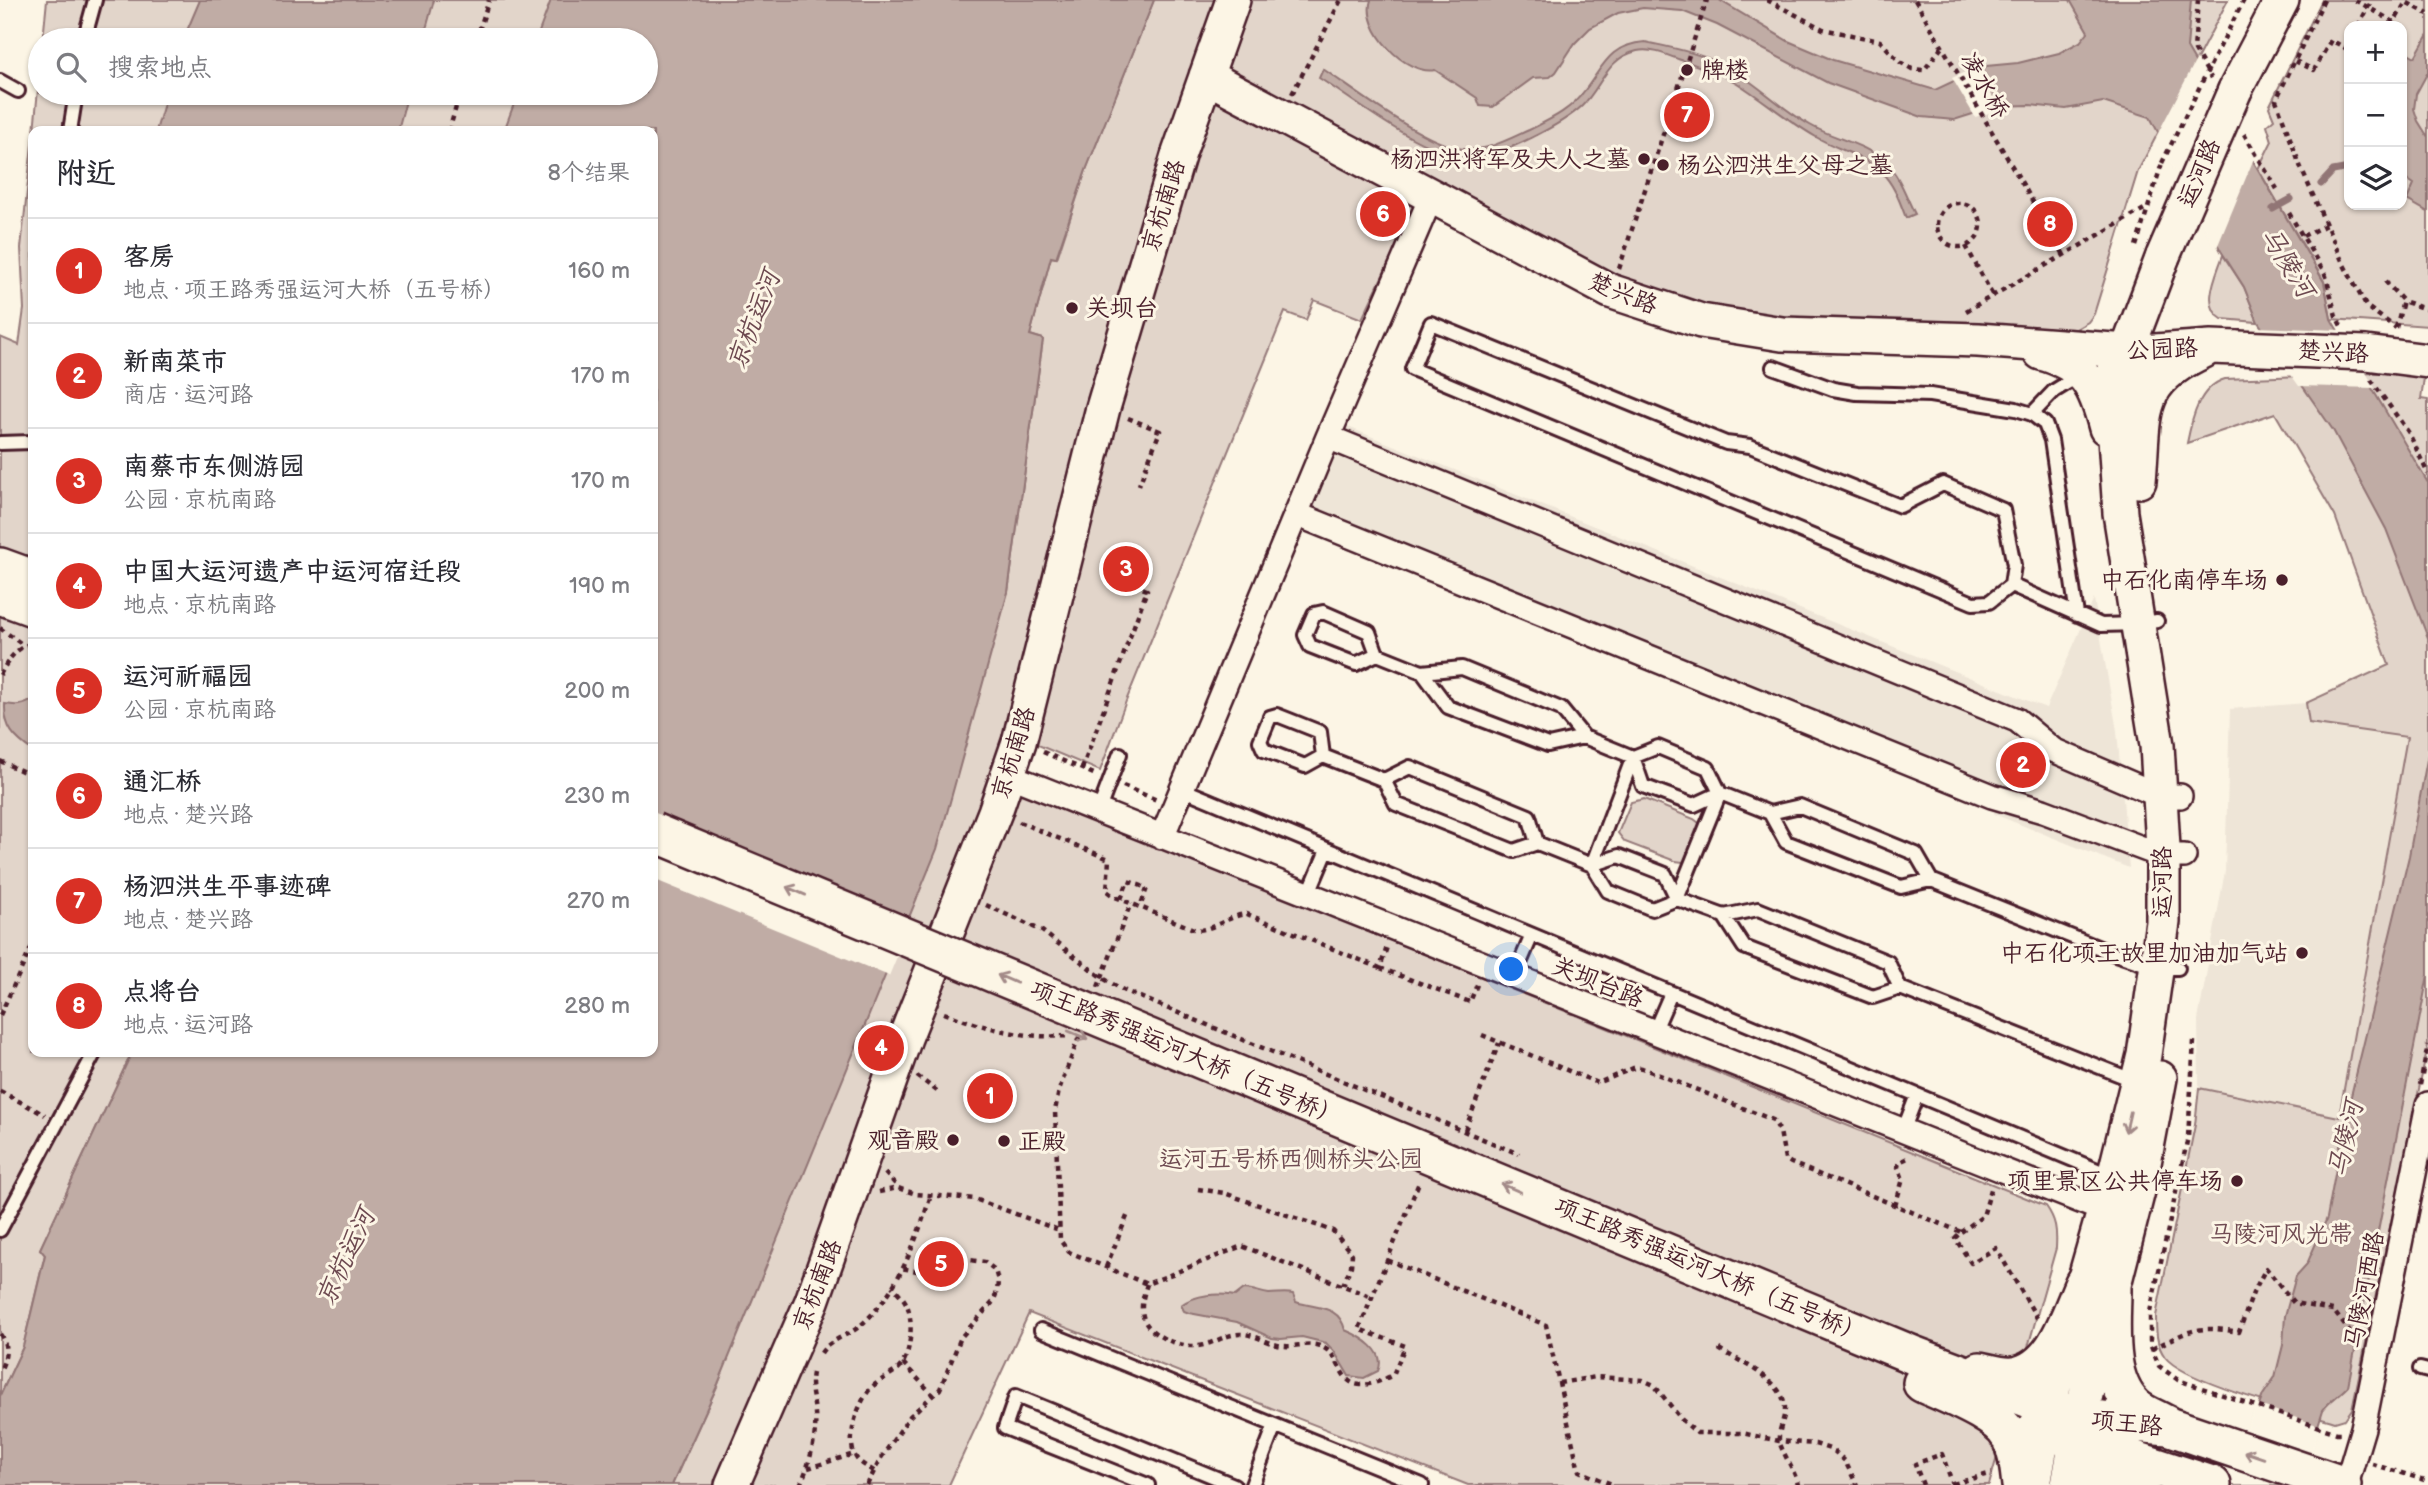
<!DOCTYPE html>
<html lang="zh">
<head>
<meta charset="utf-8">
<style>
	body { margin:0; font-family:"Balsamiq Sans","LXGW WenKai TC",sans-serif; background:#f7f7f7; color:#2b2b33 }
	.controls { position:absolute; right:21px; top:21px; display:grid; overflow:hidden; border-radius:14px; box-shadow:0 2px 5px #0004 }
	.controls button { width:63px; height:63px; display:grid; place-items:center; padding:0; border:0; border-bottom:2px solid #e1e1e2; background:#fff; color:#2b2b33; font:35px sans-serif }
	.you { position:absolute; left:1512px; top:970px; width:24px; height:24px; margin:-18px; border:5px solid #fff; border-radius:50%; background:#1a73e8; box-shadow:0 0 0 10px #1a73e833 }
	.badge { display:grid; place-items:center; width:46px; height:46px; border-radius:50%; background:#d93025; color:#fff; font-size:23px; font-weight:700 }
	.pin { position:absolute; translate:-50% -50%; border:4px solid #fff; box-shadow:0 2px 7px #0006 }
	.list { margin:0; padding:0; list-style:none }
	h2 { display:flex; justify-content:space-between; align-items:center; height:91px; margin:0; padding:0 28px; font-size:30px }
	h2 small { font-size:23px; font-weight:400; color:#7c7c81 }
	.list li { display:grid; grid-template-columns:46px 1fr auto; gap:21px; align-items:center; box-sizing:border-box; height:105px; padding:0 28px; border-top:2px solid #e1e1e2 }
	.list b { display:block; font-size:26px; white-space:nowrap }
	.list p { margin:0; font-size:23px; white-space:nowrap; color:#7c7c81 }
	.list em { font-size:23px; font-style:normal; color:#7c7c81 }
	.icon { flex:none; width:38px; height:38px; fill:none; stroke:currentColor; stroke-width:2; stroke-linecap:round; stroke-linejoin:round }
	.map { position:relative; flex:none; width:2428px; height:1485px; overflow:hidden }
	.search { position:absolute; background:#fff; box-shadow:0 2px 5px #0004; left:28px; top:28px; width:630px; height:77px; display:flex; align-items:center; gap:18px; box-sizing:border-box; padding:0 24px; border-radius:38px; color:#7c7c81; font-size:26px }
	.panel { position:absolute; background:#fff; box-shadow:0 2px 5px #0004; left:28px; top:126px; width:630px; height:931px; border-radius:14px }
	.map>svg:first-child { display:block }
	.built { fill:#eee5d7 }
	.green { fill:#e2d5ca; stroke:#967a7a; stroke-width:2; fill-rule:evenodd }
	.water { fill:#c0aca5; stroke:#917474; stroke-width:2 }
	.pier { fill:#fcf5e5 }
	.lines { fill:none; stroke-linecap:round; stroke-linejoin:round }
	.stream { stroke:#917474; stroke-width:7 }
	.lane-casing { stroke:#4a1f2b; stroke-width:18 }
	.street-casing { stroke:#4a1f2b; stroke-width:28 }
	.secondary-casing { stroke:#4a1f2b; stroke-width:38 }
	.primary-casing { stroke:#4a1f2b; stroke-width:42 }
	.path { stroke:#4a1f2b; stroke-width:4.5; stroke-dasharray:5 5; stroke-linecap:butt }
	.lane { stroke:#fcf5e5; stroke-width:12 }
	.street { stroke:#fcf5e5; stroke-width:23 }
	.secondary { stroke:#fcf5e5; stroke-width:33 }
	.primary { stroke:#fcf5e5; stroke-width:37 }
	.secondary-bridge-casing { stroke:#4a1f2b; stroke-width:38; stroke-linecap:butt }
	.primary-bridge-casing { stroke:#4a1f2b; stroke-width:42; stroke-linecap:butt }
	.path-bridge { stroke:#4a1f2b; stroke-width:4.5; stroke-dasharray:5 5; stroke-linecap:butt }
	.secondary-bridge { stroke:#fcf5e5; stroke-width:33 }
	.primary-bridge { stroke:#fcf5e5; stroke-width:37 }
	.oneway { stroke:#a38a88 }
	.poi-dot { fill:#4a1f2b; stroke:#fcf5e5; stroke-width:2.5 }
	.labels { text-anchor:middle; stroke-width:6; stroke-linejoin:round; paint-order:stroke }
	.poi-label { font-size:24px; fill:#4a1f2b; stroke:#fcf5e5; text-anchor:end }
	.street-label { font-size:24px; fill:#4a1f2b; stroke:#fcf5e5 }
	.park-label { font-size:24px; fill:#704c53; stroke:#fcf5e5 }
	.water-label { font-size:26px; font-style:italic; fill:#6d4950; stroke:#fcf5e5 }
</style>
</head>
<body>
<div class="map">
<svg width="2428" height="1485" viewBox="0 0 2428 1485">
	<rect width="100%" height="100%" fill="#fcf5e5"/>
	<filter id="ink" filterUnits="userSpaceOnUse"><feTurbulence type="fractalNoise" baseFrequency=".0143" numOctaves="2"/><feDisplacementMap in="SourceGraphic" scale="14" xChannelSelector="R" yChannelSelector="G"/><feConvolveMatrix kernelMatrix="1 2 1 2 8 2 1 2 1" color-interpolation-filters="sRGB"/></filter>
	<g filter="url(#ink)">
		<!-- built -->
		<path class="built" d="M1343 425 2046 708 2094 599 2117 731 2129 868 1994 814 1996 807 1301 524Z
			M2306 703 2309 723 2407 737 2339 1118 2199 1088 2198 1020 2225 871 2230 709Z"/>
		<!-- green -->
		<path class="green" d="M47 0H560L546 40H43Z
			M1154 0H2228L2138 171 2094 314 2088 322 2074 330 1729 318 1598 272 1430 176 1362 319 1314 300 1306 320 1285 312 1126 701 1100 771 1038 745 1031 731 1007 742 819 1243 745 1422 714 1485H672L718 1384 1008 592 1043 339 1030 335 1051 257 1057 258 1086 170Z
			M2322 0H2428V326L2331 319 2324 281 2258 169 2272 141 2267 125 2274 119 2269 107ZM2349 26H2402V205H2349Z
			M40 69V93H526L512 131H34Z
			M33 135V1052H132L40 1249 45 1254 23 1347 0 1396V337L19 345 24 309 21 248Z
			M2223 255 2244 287 2258 322 2222 319C2200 306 2217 274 2223 255Z
			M2425 371 2421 399 2428 400V1046L2352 1409 2345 1419 2335 1422C2299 1411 2185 1383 2165 1357 2156 1345 2156 1330 2156 1316L2195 1125 2199 1088 2339 1117 2407 737 2309 723 2306 703 2389 665 2335 516 2275 413 2187 443C2192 418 2199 387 2225 379Z
			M1020 790 2046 1206C2056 1220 2057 1230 2056 1248L1989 1485H1468L1029 1313 949 1485H744L921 1014Z
			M1644 799 1694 819 1699 823C1698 836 1693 853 1683 862L1675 861 1625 842 1618 833 1631 802Z"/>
		<!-- water -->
		<path class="water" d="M200 0H434L423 40H183Z
			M551 0H1154L1086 170 1056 258 1051 257 1030 335 1043 339 1008 592 937 849 718 1384 672 1485H0V1396L23 1347 45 1255 40 1249 132 1052H653V131H504L518 93H646V40H536Z
			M1371 0H1719L1788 41 1833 60 1935 90 1986 66 2018 63 2059 53 2080 42 2088 32 2070 0H2191L2187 48 2324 282 2331 319 2428 483V638L2386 529 2333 430 2258 322 2244 287 2221 251 2150 117 2103 102 2066 109 2030 105 1998 106 1954 120 1922 117 1828 83 1717 25 1682 11 1643 8 1618 13 1590 28 1575 43 1556 72 1550 77 1533 78 1493 107 1480 106 1477 98 1435 70C1406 76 1361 29 1371 0Z
			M2428 34V72L2416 94 2414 109 2418 121 2428 137V212L2407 200 2414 184 2402 176V53L2403 50 2415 57Z
			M1645 42C1674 48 1710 55 1736 72 1762 88 1783 110 1810 125 1834 139 1865 143 1886 163 1900 176 1906 197 1915 214L1906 218C1900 202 1894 184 1881 172 1861 154 1838 150 1816 137 1788 121 1764 100 1737 83 1719 72 1698 66 1678 59 1665 54 1650 48 1637 51 1606 58 1602 87 1582 106 1568 119 1551 128 1533 137 1511 148 1488 159 1462 156 1421 153 1355 101 1319 78L1323 69C1357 92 1424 144 1463 149 1486 152 1509 139 1529 130 1551 119 1571 110 1585 90 1604 65 1609 45 1645 42Z
			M167 93H408L398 131H156Z
			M1379 193 1402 205 1387 235 1364 223Z
			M33 699V751C14 738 4 728 5 704 16 706 25 706 33 699Z
			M2428 754V975L2348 1386C2340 1395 2330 1400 2323 1410L2299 1485H2230L2263 1395 2275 1377 2283 1345 2285 1316 2296 1276 2307 1264 2327 1218 2344 1125 2409 856Z
			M1244 1289C1254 1289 1260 1293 1269 1294 1278 1294 1284 1292 1293 1294L1296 1302C1318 1309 1339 1305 1345 1330 1362 1337 1387 1351 1378 1371L1364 1378 1349 1376 1334 1351 1326 1343 1302 1337 1281 1339 1272 1338 1237 1322 1189 1313 1184 1311 1181 1305C1196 1294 1218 1293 1235 1296Z"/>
		<!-- pier -->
		<path class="pier" d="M2197 58 2255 156 2216 250 2156 137Z
			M1976 67 2000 110 1975 117 1952 78Z
			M2257 327 2341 330 2375 388 2299 386Z
			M653 812 913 918 889 976 653 879Z
			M2256 1404 2320 1426 2302 1485H2226Z"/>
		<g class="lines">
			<!-- stream -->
			<path class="stream" d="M2321 184 2333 171 2349 168
				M2273 209 2291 199"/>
			<!-- lane casing -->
			<g class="lane-casing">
				<path id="lane" d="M84 40 95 0
					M0 81 18 91
					M70 131 76 93
					M1773 367 1833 389 1857 393 1930 395 2016 409 2032 414 2045 424 2051 440 2077 615
					M2032 414 2054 391 2080 375
					M0 443 33 442
					M2011 585 1989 602 1973 603 1412 369 1431 323 1726 443 1750 446 1900 506 1943 484 2003 510 2014 565 2011 585 2101 625 2138 624 2157 621
					M1377 654 1369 632 1323 612 1314 614 1305 635 1310 646 1356 664 1377 654 1422 672 1448 707 1548 745 1584 737 1633 757 1643 786 1694 805 1720 793 1770 813 1786 842 1901 887 1931 880 2112 953 2157 968H2178
					M1422 672 1462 668 1561 709 1584 737
					M1323 756 1320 732 1277 715 1270 717 1260 741 1264 750 1305 766 1323 756 1384 780 1396 804 1514 851 1537 843 1592 865 1608 891 1652 909 1677 899 1724 916 1744 947 1873 997 1900 988 2135 1081
					M1384 780 1410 767 1529 816 1537 843
					M1182 789 2114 1177
					M1098 812 1120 754
					M1770 813 1800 806 1916 854 1931 880
					M1592 865 1633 757 1658 747 1708 768 1720 793 1677 899
					M1592 865 1619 856 1665 874 1677 899
					M1308 895 1327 850
					M1724 916 1758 909 1888 962 1900 988
					M1514 977 1532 935
					M1654 1032 1671 993
					M1903 1131 1917 1095
					M0 1230 95 1052
					M1041 1330 1422 1485
					M2420 1369 2428 1371
					M1148 1485 1005 1428 1016 1396 1234 1485
					M1252 1485 1275 1425"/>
			</g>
			<!-- street casing -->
			<g class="street-casing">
				<path id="street" d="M1328 437 2017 720 2053 750 2160 796H2180
					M1296 514 1992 796 2043 811 2163 856H2184
					M1008 775 2118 1216
					M1162 837 1328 437 1431 197
					M2346 1485 2363 1428 2428 1104"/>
			</g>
			<!-- secondary casing -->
			<g class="secondary-casing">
				<path id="secondary" d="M1206 76 1610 291 1701 321 1782 334 1978 340 2141 352 2211 347 2237 348
					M2235 90 2282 0
					M2127 351 2163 256
					M2041 353C2085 365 2095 385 2106 428
					M2366 353 2428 361
					M2137 427V386L2141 352
					M2139 481C2145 413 2134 383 2204 351
					M732 1485 812 1301 905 1038 995 812 1019 742 1103 408 1179 153 1233 0
					M2034 1485 2048 1407 2115 1173 2144 1055 2163 922V848L2157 745 2120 513 2115 438 2114 350
					M2068 1485 2080 1418 2141 1179 2160 1078"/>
			</g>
			<!-- primary casing -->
			<g class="primary-casing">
				<path id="primary" d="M0 567 33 579
					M0 595 33 607
					M2112 1289C2112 1325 2105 1378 2134 1406 2142 1414 2157 1419 2167 1425
					M1913 1355 2080 1418 2168 1426 2342 1485
					M1980 1371C1990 1373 2002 1377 2013 1376 2055 1371 2069 1316 2084 1283
					M1922 1383C1947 1395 1998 1413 2010 1437 2018 1452 2019 1469 2021 1485
					M2037 1428 2212 1485
					M2088 1485 2106 1475 2150 1471"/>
			</g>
			<!-- path -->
			<path class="path" d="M1767 0 1823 29 1880 41 1900 62 1912 69 1924 70 1942 47
				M1915 0 2064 255
				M2198 0 2194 49 2211 78
				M2324 0 2276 100 2301 168 2343 263 2366 306 2396 328
				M2355 0 2394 22 2406 2 2428 14
				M2358 26 2372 0
				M476 40 489 0
				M2295 61 2314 70 2331 40 2347 49 2349 44
				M2210 66 2244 0
				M1292 94 1341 0
				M449 131 460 93
				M2244 134 2277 189
				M1937 225a22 22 0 1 1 44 0a22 22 0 1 1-44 0Z
				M2289 213 2326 276 2336 316 2341 326
				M2303 236 2326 225
				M1966 246 1993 296
				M2136 246 2162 163
				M1619 269 1707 0
				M2385 281 2403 301 2428 310
				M1966 311 2146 208
				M2396 328 2403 301
				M2371 380 2409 433 2428 474
				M1128 418 1160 431 1139 485
				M0 628 23 645
				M0 675C8 660 16 647 33 643
				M1043 752 1096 775
				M0 761 33 776
				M1082 769 1147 590 1117 579 1130 545
				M1123 786 1157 800
				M1019 822 1109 859 1107 891 1113 896 1196 930C1215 930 1229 915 1247 914L1380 968 1387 947
				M1121 899 1128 881 1147 888 1140 907
				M986 905 1042 931 1101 977 1123 990 1519 1154
				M1380 968 1470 1002 1478 982
				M1098 987 1131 903
				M944 1013C985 1028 1024 1039 1068 1036
				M0 1015 33 944
				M1482 1035 1598 1083 1636 1067 1642 1068 1773 1120 1780 1131 1785 1159 1791 1163 1961 1232 1955 1238 1971 1263 1996 1248 2037 1318
				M1079 1037 1059 1090 1055 1111 1060 1240 1069 1252 1147 1284 1242 1246 1372 1297
				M2194 1041 2188 1137 2150 1312V1344L2159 1366 2178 1380 2337 1433H2340
				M917 1076 937 1091
				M2420 1085 2428 1045
				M0 1091 45 1115
				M1465 1130 1499 1043
				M885 1173 898 1187
				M1198 1189 1224 1193 1333 1231 1352 1254 1351 1266 1343 1285
				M879 1192 898 1188 916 1194 975 1199 1059 1230
				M1895 1206 1903 1179 1898 1167 1899 1162 1910 1157
				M1961 1232 1983 1216 1992 1186
				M1387 1260 1546 1325 1579 1471 1614 1485
				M1106 1267 1128 1214
				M1147 1284C1144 1294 1140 1305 1143 1316 1147 1335 1178 1347 1196 1346 1211 1346 1226 1333 1242 1334 1256 1334 1269 1345 1284 1346 1295 1347 1305 1343 1316 1345 1351 1352 1329 1407 1393 1375L1405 1346 1359 1329 1420 1180
				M0 1334C8 1345 7 1358 0 1370
				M1719 1349C1740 1362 1784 1380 1785 1408 1785 1419 1778 1430 1779 1440 1781 1451 1795 1470 1798 1485
				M2152 1349C2190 1330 2196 1325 2239 1332L2253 1293 2266 1268 2294 1303 2333 1310 2358 1343
				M821 1353C830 1339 849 1336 861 1325 898 1293 916 1241 931 1195
				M903 1363 933 1395
				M1559 1383 1596 1377 1643 1380 1654 1385 1682 1420 1697 1433H1742L1779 1441 1815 1444 1833 1450 1845 1461 1857 1485
				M2372 1464 2428 1481
				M808 1468 854 1454
				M874 1471C868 1467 861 1464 857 1459 844 1442 858 1402 871 1388 879 1380 889 1376 897 1370 912 1358 914 1318 906 1303 903 1297 897 1291 892 1286
				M1953 1484 1992 1473
				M800 1485C810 1464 817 1436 815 1413 814 1399 809 1388 812 1373
				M867 1485 881 1458 910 1416 940 1389 961 1337 993 1302 997 1292 998 1281 995 1270 985 1262 969 1260 940 1270 917 1271 901 1268
				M1923 1485 1915 1464 1942 1454 1953 1485"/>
			<!-- lane -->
			<use href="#lane" class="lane"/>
			<!-- street -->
			<use href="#street" class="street"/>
			<!-- secondary -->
			<use href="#secondary" class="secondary"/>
			<!-- primary -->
			<use href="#primary" class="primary"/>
			<!-- secondary-bridge casing -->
			<g class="secondary-bridge-casing">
				<path id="secondary-bridge" d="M2163 256 2235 90
					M2237 348 2366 353"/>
			</g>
			<!-- primary-bridge casing -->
			<g class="primary-bridge-casing">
				<path id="primary-bridge" d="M653 832 1913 1355"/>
			</g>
			<!-- path-bridge -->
			<path class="path-bridge" d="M2162 163 2210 66"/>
			<!-- secondary-bridge -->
			<use href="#secondary-bridge" class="secondary-bridge"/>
			<!-- primary-bridge -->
			<use href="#primary-bridge" class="primary-bridge"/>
		</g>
		<!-- one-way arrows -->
		<defs><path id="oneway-shaft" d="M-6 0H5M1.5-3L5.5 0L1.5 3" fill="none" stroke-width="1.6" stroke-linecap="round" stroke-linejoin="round" transform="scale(1.75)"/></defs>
		<g class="oneway">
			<use href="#oneway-shaft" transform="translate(796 891) rotate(-157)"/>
			<use href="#oneway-shaft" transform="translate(1007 979) rotate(-157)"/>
			<use href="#oneway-shaft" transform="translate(1078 1035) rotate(22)"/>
			<use href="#oneway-shaft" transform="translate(2128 1122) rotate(103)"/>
			<use href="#oneway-shaft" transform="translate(1511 1188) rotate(-157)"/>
			<use href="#oneway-shaft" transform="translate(2254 1455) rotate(-161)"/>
		</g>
	</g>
	<!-- markers -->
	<g class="poi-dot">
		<circle cx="1687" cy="70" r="7"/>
		<circle cx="1644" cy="159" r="7"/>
		<circle cx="1663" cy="165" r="7"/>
		<circle cx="1072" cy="308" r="7"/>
		<circle cx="2282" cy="580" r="7"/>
		<circle cx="2302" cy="953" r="7"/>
		<circle cx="953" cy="1140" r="7"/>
		<circle cx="1004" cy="1141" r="7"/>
		<circle cx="2237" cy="1181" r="7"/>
	</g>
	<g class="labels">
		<!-- poi labels -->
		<g class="poi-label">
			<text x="1701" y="78" text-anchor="start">牌楼</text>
			<text x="1630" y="167">杨泗洪将军及夫人之墓</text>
			<text x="1677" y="173" text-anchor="start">杨公泗洪生父母之墓</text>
			<text x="1086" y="316" text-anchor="start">关坝台</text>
			<text x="2268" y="588">中石化南停车场</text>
			<text x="2288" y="961">中石化项王故里加油加气站</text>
			<text x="939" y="1148">观音殿</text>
			<text x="1018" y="1149" text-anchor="start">正殿</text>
			<text x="2223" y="1189">项里景区公共停车场</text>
		</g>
		<!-- street labels -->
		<g class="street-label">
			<text transform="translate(1985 85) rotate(60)" y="8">凌水桥</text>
			<text transform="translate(2199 173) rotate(-67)" y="8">运河路</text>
			<text transform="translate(1163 206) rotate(-73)" y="8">京杭南路</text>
			<text transform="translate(1623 293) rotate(22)" y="8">楚兴路</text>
			<text transform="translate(2162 349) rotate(-2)" y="8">公园路</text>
			<text transform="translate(2333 352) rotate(3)" y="8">楚兴路</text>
			<text transform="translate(1013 753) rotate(-73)" y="8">京杭南路</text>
			<text transform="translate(2162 882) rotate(-90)" y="8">运河路</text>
			<text transform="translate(1598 982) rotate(22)" y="8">关坝台路</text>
			<text transform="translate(1186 1053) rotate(23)" y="8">项王路秀强运河大桥（五号桥）</text>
			<text transform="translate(1710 1270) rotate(23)" y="8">项王路秀强运河大桥（五号桥）</text>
			<text transform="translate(817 1285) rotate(-69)" y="8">京杭南路</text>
			<text transform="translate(2364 1290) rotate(-79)" y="8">马陵河西路</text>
			<text transform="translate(2127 1423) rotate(6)" y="8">项王路</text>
		</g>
		<!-- park labels -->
		<g class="park-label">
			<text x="1291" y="1167">运河五号桥西侧桥头公园</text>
			<text x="2281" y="1242">马陵河风光带</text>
		</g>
		<!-- water labels -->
		<g class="water-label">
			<text transform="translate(2288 262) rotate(58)" y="9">马陵河</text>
			<text transform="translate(753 320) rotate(-69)" y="9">京杭运河</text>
			<text transform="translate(2345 1139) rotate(-77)" y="9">马陵河</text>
			<text transform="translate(345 1257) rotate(-65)" y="9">京杭运河</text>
		</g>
	</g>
</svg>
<div class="controls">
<button>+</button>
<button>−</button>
<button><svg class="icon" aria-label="layers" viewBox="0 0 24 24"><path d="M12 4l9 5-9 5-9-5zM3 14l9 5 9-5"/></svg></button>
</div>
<div class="you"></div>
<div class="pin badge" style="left:990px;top:1096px">1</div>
<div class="pin badge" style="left:2023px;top:765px">2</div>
<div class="pin badge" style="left:1126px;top:569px">3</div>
<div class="pin badge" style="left:881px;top:1048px">4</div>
<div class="pin badge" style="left:941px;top:1264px">5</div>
<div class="pin badge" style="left:1383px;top:214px">6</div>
<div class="pin badge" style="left:1687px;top:115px">7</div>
<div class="pin badge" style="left:2050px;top:224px">8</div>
<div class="search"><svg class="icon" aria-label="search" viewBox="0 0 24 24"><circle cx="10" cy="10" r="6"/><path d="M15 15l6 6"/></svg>搜索地点</div>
<section class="panel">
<h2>附近<small>8个结果</small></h2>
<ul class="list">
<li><span class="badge">1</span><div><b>客房</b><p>地点 · 项王路秀强运河大桥（五号桥）</p></div><em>160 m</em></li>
<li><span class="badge">2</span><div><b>新南菜市</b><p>商店 · 运河路</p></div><em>170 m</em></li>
<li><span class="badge">3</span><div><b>南蔡市东侧游园</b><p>公园 · 京杭南路</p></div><em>170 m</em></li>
<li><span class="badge">4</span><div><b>中国大运河遗产中运河宿迁段</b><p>地点 · 京杭南路</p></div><em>190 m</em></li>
<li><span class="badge">5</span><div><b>运河祈福园</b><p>公园 · 京杭南路</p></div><em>200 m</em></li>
<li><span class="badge">6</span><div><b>通汇桥</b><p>地点 · 楚兴路</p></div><em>230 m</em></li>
<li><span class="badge">7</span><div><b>杨泗洪生平事迹碑</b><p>地点 · 楚兴路</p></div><em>270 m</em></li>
<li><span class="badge">8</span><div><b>点将台</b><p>地点 · 运河路</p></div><em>280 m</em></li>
</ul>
</section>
</div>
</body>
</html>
